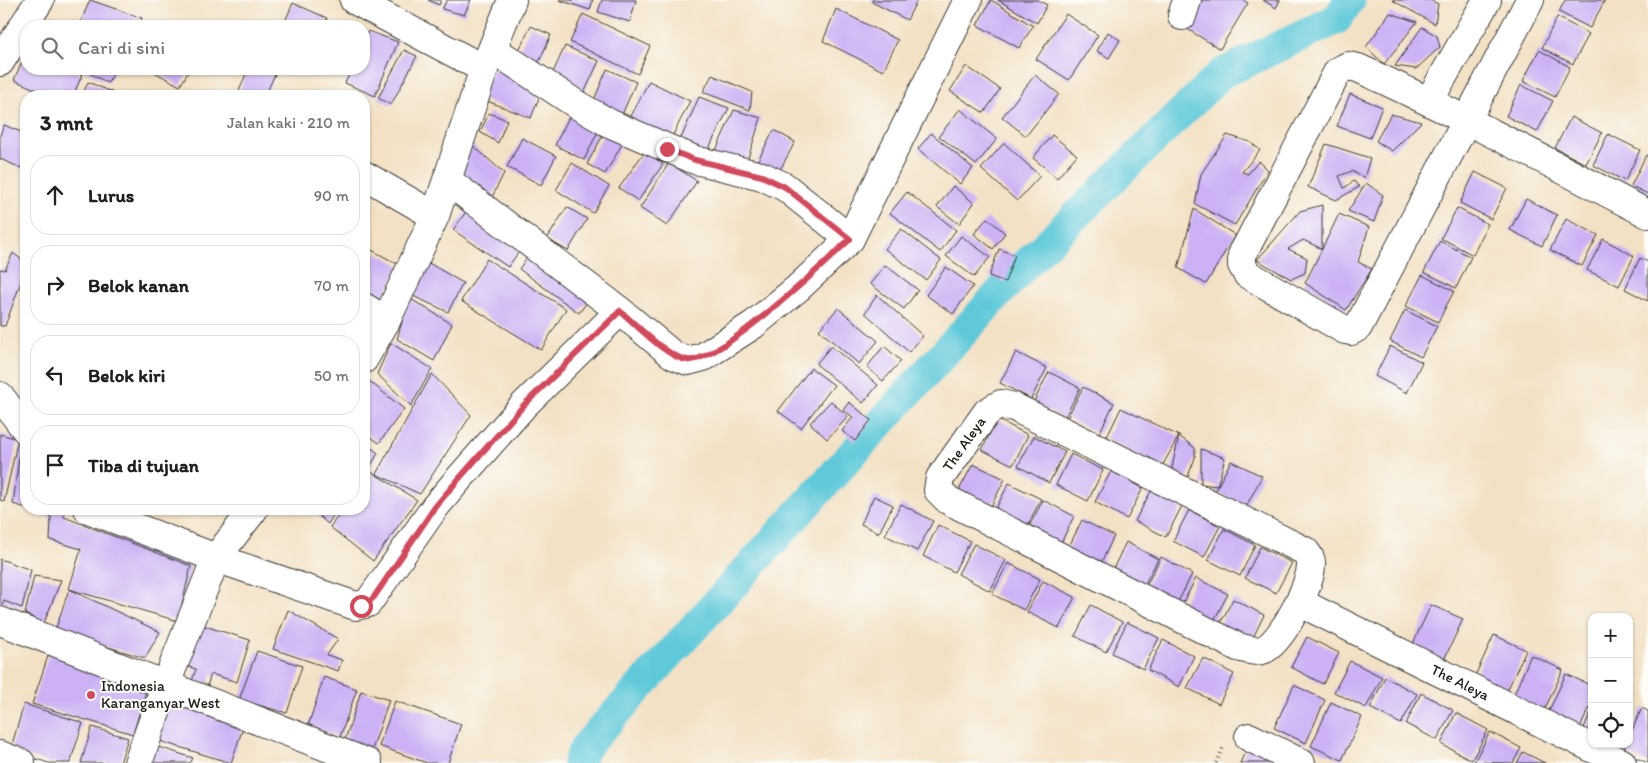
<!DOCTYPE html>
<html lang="id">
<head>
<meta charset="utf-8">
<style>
	body { margin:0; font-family:Itim,sans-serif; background:#f2f2f2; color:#202124 }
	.controls { position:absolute; right:15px; bottom:15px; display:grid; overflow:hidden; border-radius:10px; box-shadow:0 1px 4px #0004 }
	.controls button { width:45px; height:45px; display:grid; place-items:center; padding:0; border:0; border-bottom:1px solid #e0e0e0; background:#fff; color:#202124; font:25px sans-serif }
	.stop { position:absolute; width:15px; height:15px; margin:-11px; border:4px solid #d1495b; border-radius:50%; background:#fff }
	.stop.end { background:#d1495b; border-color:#fff; box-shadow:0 1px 5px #0008 }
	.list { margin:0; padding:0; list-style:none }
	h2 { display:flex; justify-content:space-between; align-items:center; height:65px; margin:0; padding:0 20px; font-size:21px }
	h2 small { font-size:16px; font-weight:400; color:#757577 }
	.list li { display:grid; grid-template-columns:32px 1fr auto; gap:15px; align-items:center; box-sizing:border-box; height:80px; margin:0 10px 10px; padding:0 10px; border:1px solid #e0e0e0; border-radius:20px }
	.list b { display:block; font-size:19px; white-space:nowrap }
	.list em { font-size:16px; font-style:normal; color:#757577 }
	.icon { flex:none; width:28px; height:28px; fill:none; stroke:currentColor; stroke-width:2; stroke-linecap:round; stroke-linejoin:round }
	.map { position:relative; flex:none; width:1648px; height:763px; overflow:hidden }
	.search { position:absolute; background:#fff; box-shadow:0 1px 4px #0004; left:20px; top:20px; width:350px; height:55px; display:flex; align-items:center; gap:12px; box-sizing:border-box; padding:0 18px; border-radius:20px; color:#757577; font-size:19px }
	.panel { position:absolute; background:#fff; box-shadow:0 1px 4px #0004; left:20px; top:90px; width:350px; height:425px; border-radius:20px }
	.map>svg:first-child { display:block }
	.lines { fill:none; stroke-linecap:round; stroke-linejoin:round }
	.canal { stroke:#5fc9da; stroke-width:31 }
	.building { fill:#ccb2f5 }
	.street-casing { stroke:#3c3a35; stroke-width:30 }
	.path { stroke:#3c3a35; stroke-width:3; stroke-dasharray:1 4; stroke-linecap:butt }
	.street { stroke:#fff; stroke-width:28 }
	.route { stroke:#d1495b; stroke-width:6 }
	.poi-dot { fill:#d1495b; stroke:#fdfcf7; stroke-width:2 }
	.labels { text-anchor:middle; stroke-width:4; stroke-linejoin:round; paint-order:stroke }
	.street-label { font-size:15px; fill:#1c1c1c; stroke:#fdfcf7 }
	.poi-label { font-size:15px; fill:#1c1c1c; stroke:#fdfcf7; text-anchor:start }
</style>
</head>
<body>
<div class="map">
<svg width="1648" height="763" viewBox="0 0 1648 763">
	<rect width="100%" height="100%" fill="#fdfcf7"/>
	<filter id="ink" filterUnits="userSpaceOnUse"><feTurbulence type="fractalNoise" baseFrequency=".02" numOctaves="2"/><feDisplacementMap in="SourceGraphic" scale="10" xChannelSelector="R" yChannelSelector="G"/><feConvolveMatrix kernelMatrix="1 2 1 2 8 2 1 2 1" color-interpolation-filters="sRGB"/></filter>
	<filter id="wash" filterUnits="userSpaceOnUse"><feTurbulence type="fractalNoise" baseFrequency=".0096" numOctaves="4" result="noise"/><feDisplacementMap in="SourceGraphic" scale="20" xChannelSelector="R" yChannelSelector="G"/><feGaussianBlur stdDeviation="1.12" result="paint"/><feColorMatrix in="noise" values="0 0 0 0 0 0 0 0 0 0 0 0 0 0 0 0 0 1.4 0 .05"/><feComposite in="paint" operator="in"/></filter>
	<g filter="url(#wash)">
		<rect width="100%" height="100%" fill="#f3e1c5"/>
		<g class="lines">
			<!-- canal -->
			<path class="canal" d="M578 763 585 747 1022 268 1221 74 1337 19 1350 0"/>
		</g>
		<g id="blocks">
			<!-- building -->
			<path class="building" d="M90 0 142 18 139 26H79Z
				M428 0H441L439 5Z
				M447 0H471L464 15 442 9Z
				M559 0H593L590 10Z
				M602 0H636L630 22 598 12Z
				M872 0H917L907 20 872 2Z
				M991 0 1033 26 1019 48 977 25Z
				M998 0H1038L1047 5 1037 23Z
				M1194 0H1243L1248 3 1220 49 1179 24Z
				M1263 0H1280L1276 8Z
				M1392 0H1430L1438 4 1435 24Z
				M1565 0H1605L1590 28 1559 12Z
				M293 3 327 18 324 26H283Z
				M836 9 898 40 883 71 823 41Z
				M1390 13 1417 22 1384 64 1366 47Z
				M583 14 650 46 638 74 570 42Z
				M1066 14 1098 35 1069 80 1036 59Z
				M1557 17 1589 34 1573 64 1542 48Z
				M531 26 551 35 537 66 516 56Z
				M1422 27 1437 36 1440 47 1416 69 1395 66Z
				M368 31 398 42 375 96 345 83 352 69H364V41Z
				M1108 32 1120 40 1109 58 1097 51Z
				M565 46 599 61 584 93 550 79Z
				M404 50 417 56 391 105 378 98Z
				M1539 50 1570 67 1555 97 1523 81Z
				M26 52V69H67L82 75 73 96H51L14 80Z
				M966 66 1000 89 984 113 950 91Z
				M82 69H116L108 83Z
				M149 69H190L180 86Z
				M248 69H269L276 72 265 96H237Z
				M494 69 543 88 531 118 482 99Z
				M607 69 636 82 621 117 592 105Z
				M712 75 752 92 750 110 703 92Z
				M1035 75 1059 94 1026 136 1002 117Z
				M649 81 690 101 670 141 629 120Z
				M88 82 114 93 112 96H82Z
				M1521 85 1553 101 1537 132 1506 116Z
				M1350 94 1382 107 1370 138 1337 126Z
				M699 97 729 108 705 156 679 143Z
				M960 109 997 139 976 165 939 136Z
				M734 110 761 118 745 167 712 159Z
				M572 111 601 125 584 160 555 145Z
				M489 113 507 120 498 143 480 132Z
				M1391 114 1421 122 1392 151 1376 141Z
				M1571 117 1602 133 1586 164 1555 148Z
				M4 125 26 134V170L0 159V135Z
				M607 128 625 139 605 174 587 164Z
				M774 130 795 142 775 179 754 168Z
				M931 133 973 168 960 184 918 149Z
				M1608 134 1640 150 1625 181 1593 165Z
				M1052 135 1077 155 1057 178 1033 158Z
				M1227 135 1250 142 1260 150 1242 172 1248 174 1259 161 1268 170 1235 225 1195 204 1201 174Z
				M522 138 556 156 541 185 507 167Z
				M470 143 504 173 490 201 458 178Z
				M1004 143 1040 176 1017 201 981 169Z
				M1326 144 1370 158 1364 178 1352 171 1339 176 1344 188 1354 181 1359 187 1336 200 1308 187Z
				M645 151 663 164 638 201 619 188Z
				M1646 155 1648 156V194L1631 186Z
				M572 163 609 186 593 213 556 190Z
				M669 163 697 181 667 226 640 208Z
				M1475 172 1507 188 1491 219 1460 203Z
				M1366 183 1383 195 1374 222 1348 211Z
				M953 186 974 203 959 224 937 207Z
				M907 192 956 230 940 252 890 213Z
				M1526 199 1557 215 1542 246 1510 230Z
				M1322 205V249L1339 214 1369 227 1358 262 1372 269 1346 310 1305 283 1322 249 1303 240 1288 249 1307 258 1305 273 1291 279 1257 260 1300 211Z
				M567 207 587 219 568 251 547 239Z
				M1457 208 1488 224 1473 255 1441 238Z
				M468 209 523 246 508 267 453 230Z
				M1194 209 1235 235 1206 284 1178 268Z
				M987 218 1005 233 993 249 974 234Z
				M1566 219 1598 235 1582 266 1550 250Z
				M364 220 370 223 364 235Z
				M901 229 941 260 926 280 885 249Z
				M961 236 990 257 974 277 946 256Z
				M1603 239 1634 256 1619 286 1587 270Z
				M1440 241 1471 257 1456 288 1424 272Z
				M368 248 401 266 379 304 364 296V255Z
				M999 249 1015 255 1005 282 989 276Z
				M13 253 26 263V268L5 326H0V269L5 270Z
				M530 253 591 297 579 313 519 269Z
				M1640 258 1648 262V301L1625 289Z
				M487 259 566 309 541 350 461 301Z
				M427 262 463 283 448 312 413 296Z
				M885 265 918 290 904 309 870 284Z
				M946 267 973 286 953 314 926 295Z
				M1422 275 1454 291 1438 322 1406 306Z
				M877 295 923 336 909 352 865 313Z
				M409 298 452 324 434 361 397 339Z
				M838 308 878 341 859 364 819 330Z
				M1405 310 1437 326 1421 357 1390 341Z
				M391 343 432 369 411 406 377 374Z
				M831 346 878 385 863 403 816 364Z
				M884 346 901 361 883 381 867 367Z
				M1390 346 1422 362 1407 393 1375 376Z
				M1016 352 1047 368 1031 399 1000 383Z
				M811 368 834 385 801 428 778 411Z
				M1049 372 1080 388 1064 419 1033 403Z
				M432 374 471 415 420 494 376 474Z
				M364 377 404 409 379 443 364 432Z
				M1083 387 1114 403 1099 434 1067 418Z
				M831 401 848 417 827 439 810 423Z
				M849 402 871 420 855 441 842 431 853 417 843 410Z
				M1121 408 1179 436 1161 468 1106 439Z
				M997 419 1028 435 1013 465 982 450Z
				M0 434 18 439 4 502 0 500Z
				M1034 436 1065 452 1049 483 1018 466Z
				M1179 436 1195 448V458L1187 479 1171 472Z
				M21 442 26 449V508L13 504Z
				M364 442 378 453 364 478Z
				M1201 449 1225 458 1217 486 1201 484Z
				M1071 454 1103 470 1088 501 1056 485Z
				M1231 461 1262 476 1246 507 1215 491Z
				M973 464 1005 479 989 510 957 494Z
				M370 471 417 500 373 561 330 527 343 509H364V480Z
				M1111 471 1143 488 1127 519 1095 502Z
				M1009 483 1041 499 1025 530 993 514Z
				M1151 491 1182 506 1166 537 1135 521Z
				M874 496 893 505 879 533 861 524Z
				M1043 500 1074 516 1059 547 1027 530Z
				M901 504 933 521 917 551 885 535Z
				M28 509H65L64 517 191 566 178 621 69 589 81 549 50 540 51 517Z
				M311 509H337L328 524Z
				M1189 510 1220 526 1204 557 1173 541Z
				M1082 520 1114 536 1099 567 1067 551Z
				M938 525 970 541 954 572 923 556Z
				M1224 529 1255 545 1240 576 1208 560Z
				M1126 542 1158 559 1142 589 1111 573Z
				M974 544 1006 560 990 591 958 574Z
				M1260 547 1292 563 1276 593 1245 578Z
				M1161 557 1192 574 1177 604 1145 588Z
				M0 559 31 570 22 608 4 601 0 611Z
				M1008 563 1040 579 1024 610 992 594Z
				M34 576 61 580 44 623 25 614Z
				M1196 578 1228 594 1212 624 1180 609Z
				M1043 581 1075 597 1059 628 1027 612Z
				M69 589 160 632 145 658 55 631Z
				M1233 599 1264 615 1249 646 1217 630Z
				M1091 605 1122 622 1106 652 1075 636Z
				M1431 605 1463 619 1443 662 1411 648Z
				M288 610 338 639 327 655 342 660 338 671 273 649Z
				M1127 622 1159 638 1143 669 1112 653Z
				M195 623 250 640 237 682 211 674 207 686 192 681 196 669 182 665Z
				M1494 635 1526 650 1506 693 1474 678Z
				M1307 637 1339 653 1323 684 1291 667Z
				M1163 640 1194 656 1179 687 1148 670Z
				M257 651 302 666 287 713 239 700Z
				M49 653 148 685 133 734 32 704Z
				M1531 655 1563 670 1543 713 1512 699Z
				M1203 658 1234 674 1219 704 1187 688Z
				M1350 661 1382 677 1366 708 1334 692Z
				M1566 674 1592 686V702L1578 732 1546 717Z
				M324 677 357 689 340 737 308 726Z
				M1385 677 1417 694 1401 724 1370 708Z
				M1294 685 1325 700 1306 743 1274 728Z
				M361 691 389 700 372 750 345 740Z
				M1421 693 1453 710 1437 740 1406 724Z
				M165 700 244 725 231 763 153 739Z
				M395 701 461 724 448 763H427L379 746Z
				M1331 702 1362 717 1342 760 1311 746Z
				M24 704 83 723 70 763H49L10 751Z
				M1642 708 1648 711V763L1623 752 1626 744H1629V737Z
				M1592 710V736L1582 732Z
				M1456 713 1488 730 1472 760 1441 744Z
				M92 727 128 738 120 763H81Z
				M1490 732 1521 748 1513 763 1474 762Z
				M150 744 193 758 190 763H143Z
				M1248 746 1283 763H1240Z
				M1523 752 1545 763H1517Z"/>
		</g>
	</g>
	<g filter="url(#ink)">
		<use href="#blocks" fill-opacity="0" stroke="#3c3a35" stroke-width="1"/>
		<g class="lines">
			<!-- street casing -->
			<g class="street-casing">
				<g id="street">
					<path d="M354 0 484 69"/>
					<path d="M1530 0 1358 327 1351 331 1345 330 1247 274 1242 265V255L1338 71 1348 66 1358 68C1456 113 1552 164 1648 214"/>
					<path d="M1182 16 1187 0"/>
					<path d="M494 50 579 106 609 123 695 160 762 176 785 187 850 239"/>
					<path d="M0 62 40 0"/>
					<path d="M1429 101 1487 0"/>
					<path d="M364 175 435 216"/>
					<path d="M448 181 620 311"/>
					<path d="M364 307 386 321"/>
					<path d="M364 359 386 321 435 216 484 69 512 0"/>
					<path d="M0 396 26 430"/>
					<path d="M1001 404 1014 407 1305 551C1308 555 1312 559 1311 565 1311 585 1283 639 1265 649 1256 653 1246 649 1238 647L948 500 938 490 940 478 987 412Z"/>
					<path d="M88 509 216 558 356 606 368 603 435 507 457 481 524 405 620 311 673 355 688 361 703 357 753 325 798 288 850 239 968 0"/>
					<path id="s1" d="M1299 602 1622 763"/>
					<path d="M0 621 368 763"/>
					<path d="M1249 737 1301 763"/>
					<path d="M0 755 21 763"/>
					<path d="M138 763 166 684 216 558 254 509"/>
				</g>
			</g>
			<!-- path -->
			<path class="path" d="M1216 763 1223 748"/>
			<!-- street -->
			<use href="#street" class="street"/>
		</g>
	</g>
	<g class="lines" filter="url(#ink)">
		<!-- route -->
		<path class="route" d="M361 606 368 603 374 597 435 507 457 481 524 405 620 311C636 324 666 357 687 360 717 365 825 263 850 239L785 187 762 176 695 160 667 149"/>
	</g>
	<!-- markers -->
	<circle class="poi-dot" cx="91" cy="695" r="5"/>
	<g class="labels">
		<!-- street labels -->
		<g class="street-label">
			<text transform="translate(964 444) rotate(-55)" y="5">The Aleya</text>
			<text dy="5" stroke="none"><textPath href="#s1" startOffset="180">The Aleya</textPath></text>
		</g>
		<!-- poi labels -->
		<g class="poi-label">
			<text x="101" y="691">Indonesia<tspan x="101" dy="17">Karanganyar West</tspan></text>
		</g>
	</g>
</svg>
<div class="controls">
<button>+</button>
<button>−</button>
<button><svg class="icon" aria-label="locate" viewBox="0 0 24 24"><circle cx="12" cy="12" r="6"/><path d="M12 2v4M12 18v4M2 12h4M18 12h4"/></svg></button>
</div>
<div class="stop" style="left:361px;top:606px"></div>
<div class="stop end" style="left:667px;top:149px"></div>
<div class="search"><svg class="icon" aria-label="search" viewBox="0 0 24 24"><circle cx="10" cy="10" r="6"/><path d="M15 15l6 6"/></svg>Cari di sini</div>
<section class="panel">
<h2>3 mnt<small>Jalan kaki · 210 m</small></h2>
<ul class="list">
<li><svg class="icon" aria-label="ahead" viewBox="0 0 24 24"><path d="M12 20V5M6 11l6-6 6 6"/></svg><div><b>Lurus</b></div><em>90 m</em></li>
<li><svg class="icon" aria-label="right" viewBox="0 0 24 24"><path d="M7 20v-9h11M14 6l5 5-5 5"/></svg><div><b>Belok kanan</b></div><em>70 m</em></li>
<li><svg class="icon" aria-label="left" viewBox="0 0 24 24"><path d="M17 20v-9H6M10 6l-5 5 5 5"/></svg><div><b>Belok kiri</b></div><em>50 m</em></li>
<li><svg class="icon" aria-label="arrive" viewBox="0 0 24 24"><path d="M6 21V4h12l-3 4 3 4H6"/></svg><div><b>Tiba di tujuan</b></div></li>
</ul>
</section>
</div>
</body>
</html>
